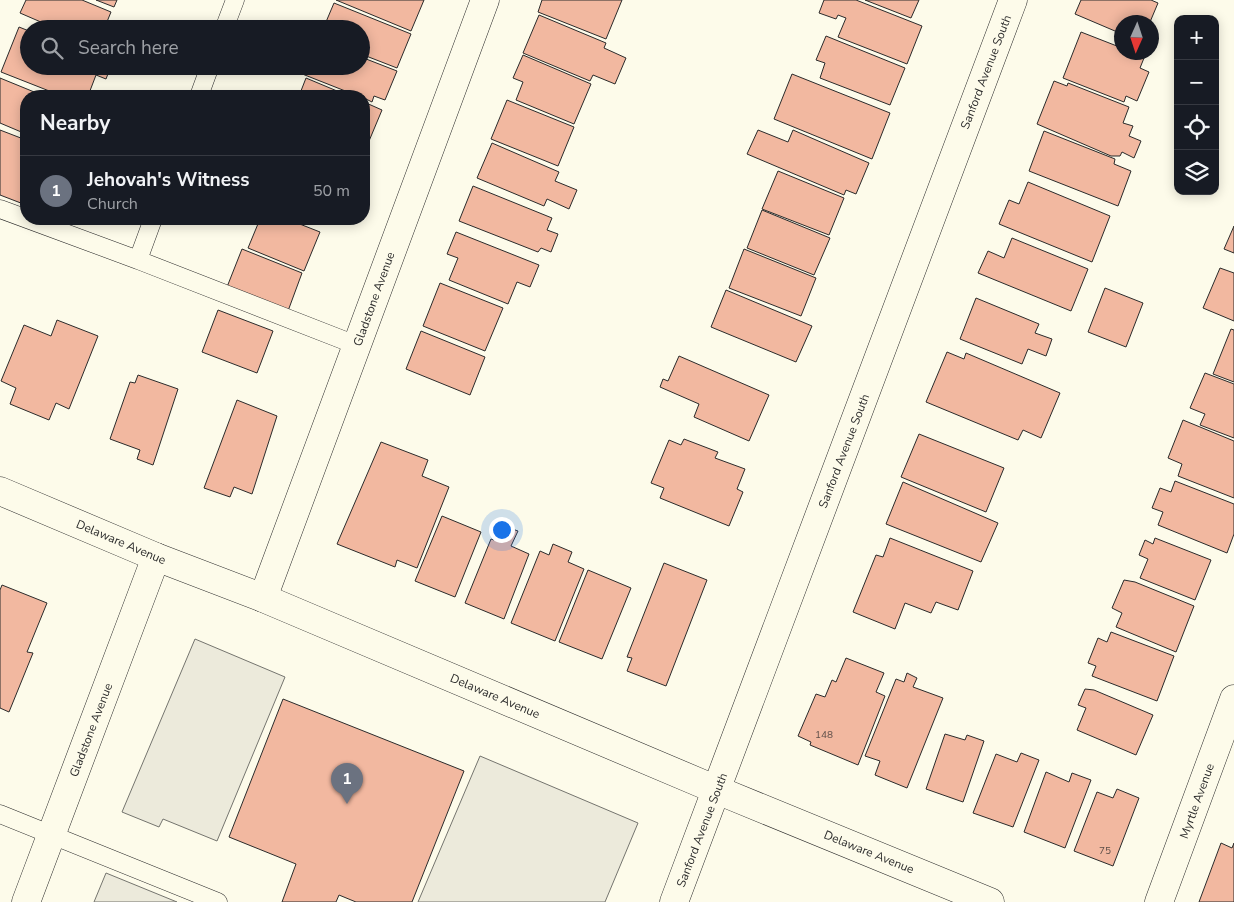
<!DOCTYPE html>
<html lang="en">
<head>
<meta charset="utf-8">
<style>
	body { margin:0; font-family:"Nunito Sans",sans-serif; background:#242831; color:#f1f3f6 }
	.controls { position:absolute; right:15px; top:15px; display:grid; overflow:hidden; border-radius:10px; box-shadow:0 2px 12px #0003 }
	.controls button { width:45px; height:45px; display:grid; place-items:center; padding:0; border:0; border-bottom:1px solid #363941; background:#171b24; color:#f1f3f6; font:25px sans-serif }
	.compass { position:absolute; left:1114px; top:15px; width:45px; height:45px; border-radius:50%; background:#171b24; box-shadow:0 2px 12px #0003; rotate:183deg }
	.you { position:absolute; left:501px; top:529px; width:18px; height:18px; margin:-12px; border:4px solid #fff; border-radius:50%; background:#1a73e8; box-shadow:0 0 0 8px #1a73e833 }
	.badge { display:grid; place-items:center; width:32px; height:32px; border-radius:50%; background:#d93025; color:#fff; font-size:16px; font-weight:700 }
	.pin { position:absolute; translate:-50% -41px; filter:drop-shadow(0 1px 2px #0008) }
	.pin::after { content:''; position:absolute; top:26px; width:18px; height:15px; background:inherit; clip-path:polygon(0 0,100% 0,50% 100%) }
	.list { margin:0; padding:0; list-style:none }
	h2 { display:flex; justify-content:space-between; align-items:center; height:65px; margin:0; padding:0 20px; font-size:21px }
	h2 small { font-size:16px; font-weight:400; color:#9ea1a6 }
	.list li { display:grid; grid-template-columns:32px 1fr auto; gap:15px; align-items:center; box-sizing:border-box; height:70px; padding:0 20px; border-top:1px solid #363941 }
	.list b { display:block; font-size:19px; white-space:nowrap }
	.list p { margin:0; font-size:16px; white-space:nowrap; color:#9ea1a6 }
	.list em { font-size:16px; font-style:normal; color:#9ea1a6 }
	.icon { flex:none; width:28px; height:28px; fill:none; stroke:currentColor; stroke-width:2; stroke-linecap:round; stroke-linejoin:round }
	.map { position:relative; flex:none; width:1234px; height:902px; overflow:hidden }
	.search { position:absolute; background:#171b24; box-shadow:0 2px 12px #0003; left:20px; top:20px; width:350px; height:55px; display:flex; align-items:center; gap:12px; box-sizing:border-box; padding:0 18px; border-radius:28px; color:#9ea1a6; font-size:19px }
	.panel { position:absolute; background:#171b24; box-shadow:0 2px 12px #0003; left:20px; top:90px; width:350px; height:135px; border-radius:20px }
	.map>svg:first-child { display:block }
	.parking { fill:#eceadb; stroke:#74746e }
	.building { fill:#f2b8a0; stroke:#2b2b2b }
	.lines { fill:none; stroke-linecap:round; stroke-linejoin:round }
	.lane-casing { stroke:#2b2b2b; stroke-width:19 }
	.street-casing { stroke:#2b2b2b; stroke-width:29 }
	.secondary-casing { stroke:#2b2b2b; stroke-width:29 }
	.lane { stroke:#fdfbea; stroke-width:18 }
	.street { stroke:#fdfbea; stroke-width:28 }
	.secondary { stroke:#fdfbea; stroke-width:28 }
	.labels { text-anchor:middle; stroke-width:4; stroke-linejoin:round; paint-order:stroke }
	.number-label { font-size:10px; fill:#5d4e48 }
	.street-label { font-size:12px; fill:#2b2b2b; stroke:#fdfbea }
</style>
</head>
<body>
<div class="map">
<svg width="1234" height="902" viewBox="0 0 1234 902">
	<rect width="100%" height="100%" fill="#fdfbea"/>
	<!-- parking -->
	<path class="parking" d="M195 639 285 677 217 841 163 819 159 827 122 812Z
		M480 756 638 823 605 902H418Z
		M106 873 177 902H94Z"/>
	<!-- building -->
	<path class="building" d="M26 0H82L111 12 104 29H57L20 13Z
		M96 0H117L114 7Z
		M336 0H424L411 31Z
		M542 0H622L606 39 538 12Z
		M824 0H856L922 26 907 64 838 37 846 18 838 15 836 19 819 13Z
		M865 0H919L911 18Z
		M1081 0H1151L1158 3 1150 22H1122V34L1075 14Z
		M334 3 411 34 397 68 361 54V29H323Z
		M539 15 606 43 604 48 626 58 615 84 593 75 590 81 523 53Z
		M19 27 29 31V66H111L106 79 96 75 88 96H62L1 72Z
		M1081 32 1122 48V52H1131L1144 58 1140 68 1149 72 1137 101 1126 96 1124 102 1063 78Z
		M826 36 905 68 890 105 820 78 825 63 816 60Z
		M523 55 591 84 574 124 516 100 523 82 513 78Z
		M361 57 397 71 385 100 374 96 372 102 364 98V96H358L282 66H361Z
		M792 74 890 113 872 159 774 119Z
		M0 78 44 96H26V134L0 123Z
		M306 78 349 96H299Z
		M1054 81 1067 86 1068 83 1129 107 1123 123 1133 126 1129 136 1141 141 1134 158 1122 152 1120 156H1111L1037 124Z
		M507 100 574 127 558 166 491 139Z
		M364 102 382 110 364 153Z
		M0 130 26 140V147L22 158 26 160V205L0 195Z
		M758 130 788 142 793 130 869 163 856 194 846 190 844 195 747 154Z
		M1044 131 1115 159 1114 164 1131 171 1118 206 1029 171Z
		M492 143 559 172 555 181 577 190 569 209 547 199 544 206 477 178Z
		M778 171 844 198 829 235 762 209Z
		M1028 182 1110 216 1092 262 999 224 1009 200 1019 204Z
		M473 186 552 218 547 230 558 234 551 252 541 248 538 252 459 221Z
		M762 210 830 238 814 275 747 248Z
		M260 219H287L320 232 304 271 248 248Z
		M1234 226V253L1224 249Z
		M456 232 539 265 530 287 517 282 508 304 449 280 458 258 447 254Z
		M1012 238 1088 269 1071 311 978 273 988 251 1004 258Z
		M242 249 302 273 288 311 227 287Z
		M744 249 816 278 801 316 729 288Z
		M1220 268 1234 273V321L1203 308Z
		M440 283 503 308 485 351 423 326Z
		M1105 288 1143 303 1126 347 1088 332Z
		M726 290 812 326 796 362 711 327Z
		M976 298 1039 324 1035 333 1052 339 1046 356 1028 349 1022 364 960 339Z
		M218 310 273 331 257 373 202 352Z
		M57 320 98 336 69 409 56 403 49 420 10 404 16 388 1 381 24 325 51 336Z
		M1231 329 1234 330V382L1213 374Z
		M421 331 485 357 470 395 406 369Z
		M947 352 964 359 966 353 1060 393 1041 438 1023 430 1018 440 926 402Z
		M679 356 769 395 749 441 694 417 699 404 660 387 663 379 668 381Z
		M1205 373 1234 384V438L1200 425 1205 414 1190 408Z
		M138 375 178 389 153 465 137 459 140 450 110 439 130 382 135 383Z
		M237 400 277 416 252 494 234 487 230 497 204 488Z
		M1183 420 1234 441V498L1178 476 1182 464 1168 458Z
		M919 434 1004 468 986 512 901 477Z
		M684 439 718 452 715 458 745 469 737 489 743 492 729 526 660 498 664 488 651 483 669 440 681 445Z
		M381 442 428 460 422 476 449 487 417 568 397 560 395 567 337 544Z
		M1175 481 1234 504V534L1227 553 1158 525 1163 512 1152 508 1160 488 1171 492Z
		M903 482 998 523 981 562 886 524Z
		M442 516 481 532 455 597 415 581Z
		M501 525 518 531 511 546 529 554 504 619 465 603 491 539 494 540Z
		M890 538 973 571 958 610 936 602 931 613 905 603 895 629 853 612 876 555 883 557Z
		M1155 538 1211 560 1195 600 1140 578 1148 559 1139 555 1145 540 1153 544Z
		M553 544 572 552 568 562 584 569 555 641 511 623 540 551 549 555Z
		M664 563 707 580 666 686 627 671 632 658 627 657Z
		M588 570 631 588 602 659 559 642Z
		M1124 580 1135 582 1194 606 1176 652 1116 627 1122 613 1112 608Z
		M2 585 47 603 27 652 33 653 9 712 0 708V590Z
		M1111 632 1174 656 1157 701 1092 676 1096 666 1088 663 1098 638 1107 642Z
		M846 658 884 673 876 692 885 696 858 765 810 745 811 742 798 736 816 694 825 697 832 680 836 682Z
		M907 673 917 678 913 687 943 698 907 788 875 775 880 761 865 756 896 679 904 682Z
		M1085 689 1094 690 1153 715 1136 755 1077 730 1086 708 1078 705Z
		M283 699 464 771 412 902H356L339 895 336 902H282L296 864 229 837Z
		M945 734 965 740 967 735 984 741 963 802 926 789Z
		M1021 753 1039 760 1013 827 973 813 996 754 1017 762Z
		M1046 772 1069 782 1072 773 1091 780 1065 848 1024 832Z
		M1117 789 1139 798 1113 866 1074 851 1097 792 1113 798Z
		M1221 843 1232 848 1234 843V902H1199Z"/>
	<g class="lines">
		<!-- lane casing -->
		<g class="lane-casing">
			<path id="lane" d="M224 29 235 0
				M199 96 210 66
				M0 209 138 260 153 219
				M138 260 356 345
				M0 814 218 902"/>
		</g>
		<!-- street casing -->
		<g class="street-casing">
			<path id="street" d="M263 598 485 0
				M26 902 156 557
				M674 902 1013 0
				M1159 902 1234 699"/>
		</g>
		<!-- secondary casing -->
		<g class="secondary-casing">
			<path id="secondary" d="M0 491 156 557 263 598 717 790 990 902"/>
		</g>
		<!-- lane -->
		<use href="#lane" class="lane"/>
		<!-- street -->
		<use href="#street" class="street"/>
		<!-- secondary -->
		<use href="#secondary" class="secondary"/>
	</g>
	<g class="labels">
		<!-- number labels -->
		<g class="number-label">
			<text x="824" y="738">148</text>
			<text x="1105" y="854">75</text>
		</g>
		<!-- street labels -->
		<g class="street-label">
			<text transform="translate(986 72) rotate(-69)" y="4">Sanford Avenue South</text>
			<text transform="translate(374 299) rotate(-70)" y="4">Gladstone Avenue</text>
			<text transform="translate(844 451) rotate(-69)" y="4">Sanford Avenue South</text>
			<text transform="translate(121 542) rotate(23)" y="4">Delaware Avenue</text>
			<text transform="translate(495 696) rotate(23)" y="4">Delaware Avenue</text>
			<text transform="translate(91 730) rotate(-69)" y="4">Gladstone Avenue</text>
			<text transform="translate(1197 801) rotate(-70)" y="4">Myrtle Avenue</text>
			<text transform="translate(702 830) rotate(-69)" y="4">Sanford Avenue South</text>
			<text transform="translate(869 852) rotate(22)" y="4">Delaware Avenue</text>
		</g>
	</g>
</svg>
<div class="controls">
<button>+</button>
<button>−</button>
<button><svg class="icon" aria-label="locate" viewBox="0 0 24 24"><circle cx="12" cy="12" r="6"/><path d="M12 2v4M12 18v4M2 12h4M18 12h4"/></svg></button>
<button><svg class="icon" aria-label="layers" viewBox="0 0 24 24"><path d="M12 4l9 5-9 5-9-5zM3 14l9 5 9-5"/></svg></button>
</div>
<svg class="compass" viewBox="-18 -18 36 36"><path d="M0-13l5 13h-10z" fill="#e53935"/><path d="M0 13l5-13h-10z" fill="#9ea1a6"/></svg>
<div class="you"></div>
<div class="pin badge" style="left:347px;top:804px;background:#6b7280">1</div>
<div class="search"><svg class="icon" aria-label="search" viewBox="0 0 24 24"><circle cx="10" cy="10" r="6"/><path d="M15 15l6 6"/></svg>Search here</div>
<section class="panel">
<h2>Nearby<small></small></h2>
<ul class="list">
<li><span class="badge" style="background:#6b7280">1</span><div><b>Jehovah's Witness</b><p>Church</p></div><em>50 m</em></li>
</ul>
</section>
</div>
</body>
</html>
